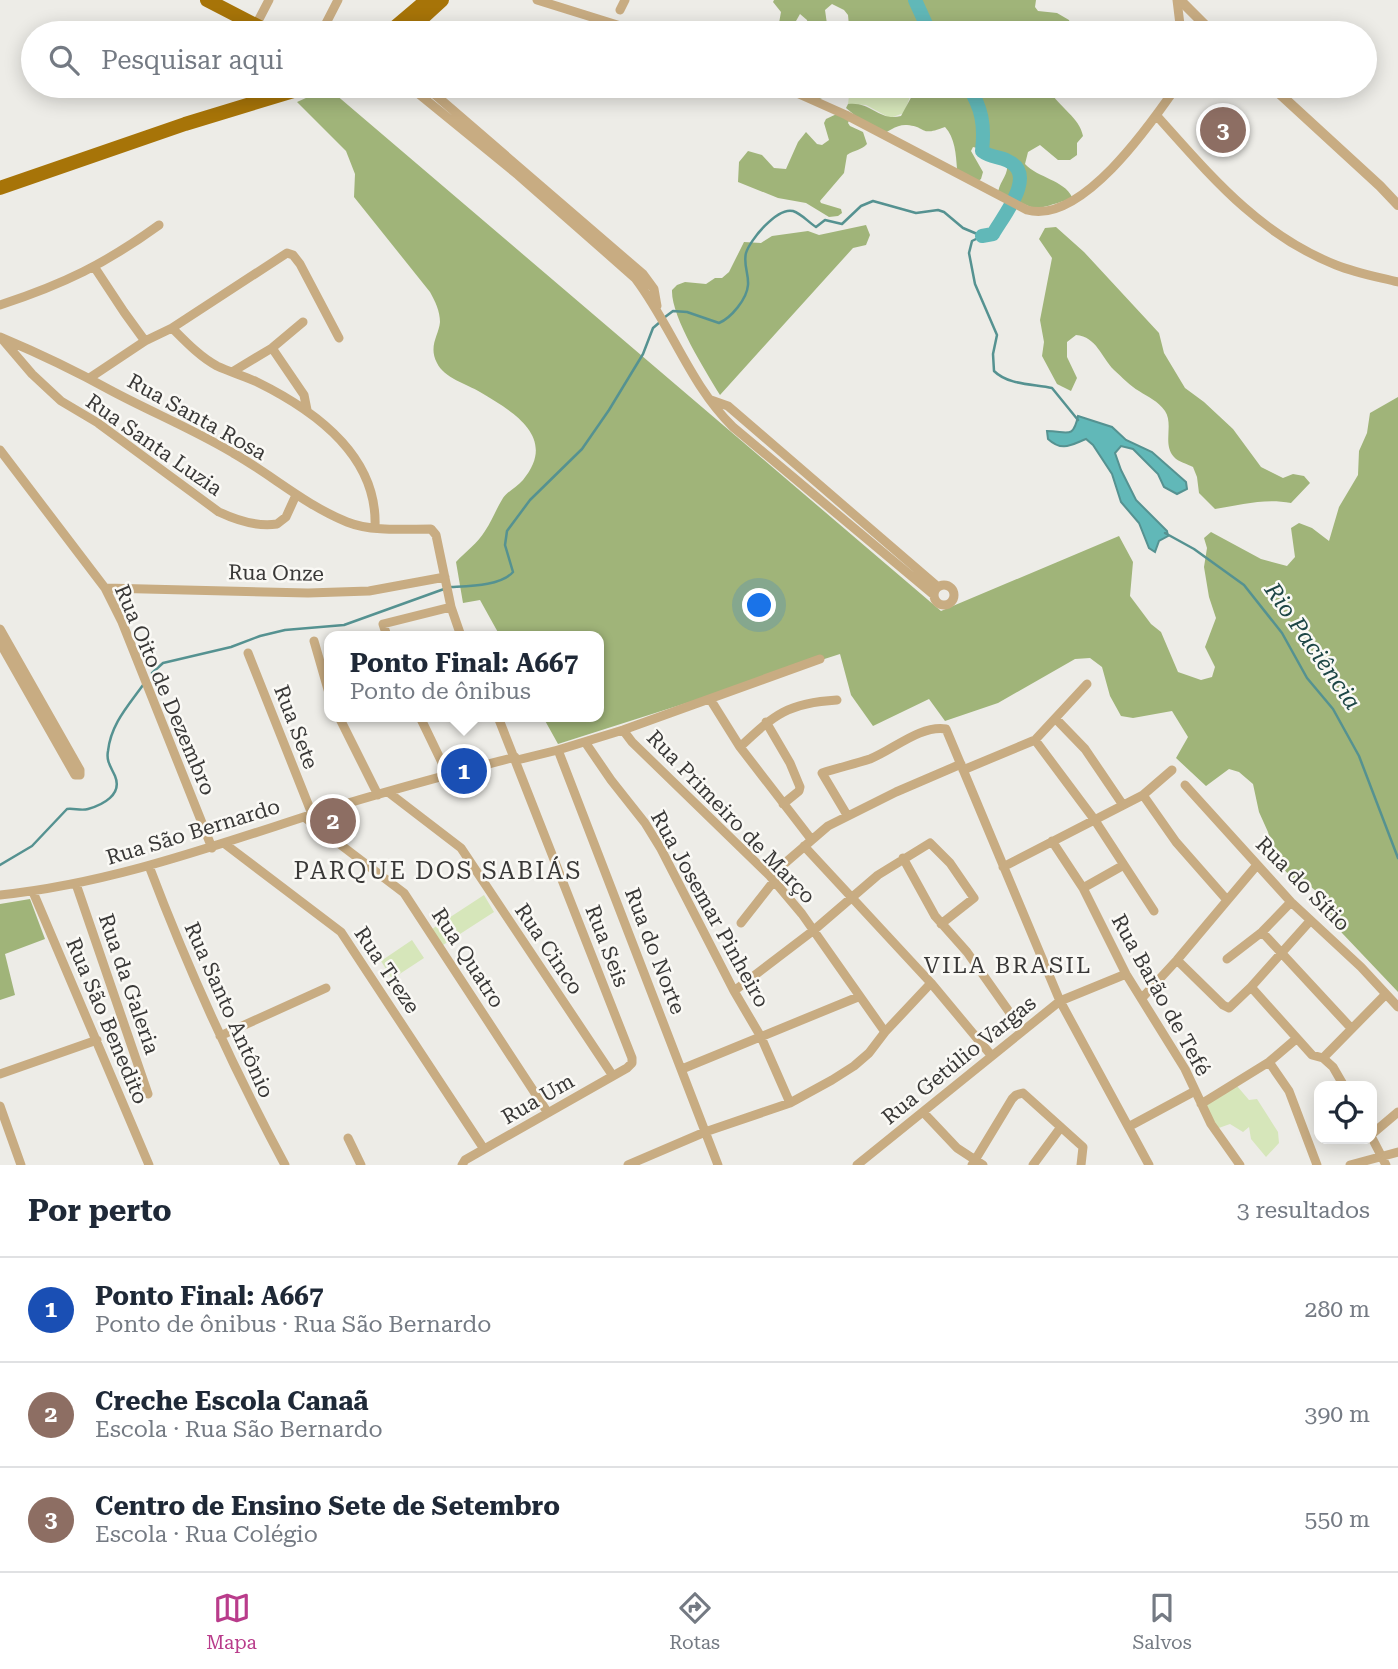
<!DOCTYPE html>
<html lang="pt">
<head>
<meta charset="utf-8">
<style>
	body { margin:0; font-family:"Roboto Serif",serif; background:#f2f2f3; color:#1f2937 }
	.controls { position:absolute; right:21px; bottom:21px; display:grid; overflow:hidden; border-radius:14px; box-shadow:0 4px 18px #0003 }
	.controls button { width:63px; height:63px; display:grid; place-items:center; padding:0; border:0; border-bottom:2px solid #e0e1e3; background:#fff; color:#1f2937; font:35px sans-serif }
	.you { position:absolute; left:760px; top:606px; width:24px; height:24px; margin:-18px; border:5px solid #fff; border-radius:50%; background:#1a73e8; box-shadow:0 0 0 10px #1a73e833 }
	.badge { display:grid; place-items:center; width:46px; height:46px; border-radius:50%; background:#b93c8b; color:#fff; font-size:23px; font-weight:700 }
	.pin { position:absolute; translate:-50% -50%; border:4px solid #fff; box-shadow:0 2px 7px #0006 }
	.popup { position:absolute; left:324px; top:631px; width:280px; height:91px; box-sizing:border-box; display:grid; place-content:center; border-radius:14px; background:#fff; filter:drop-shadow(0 2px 5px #0005); font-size:23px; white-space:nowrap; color:#747a83 }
	.popup b { font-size:26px; color:#1f2937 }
	.popup::after { content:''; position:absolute; left:50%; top:100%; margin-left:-14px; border:14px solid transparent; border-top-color:#fff }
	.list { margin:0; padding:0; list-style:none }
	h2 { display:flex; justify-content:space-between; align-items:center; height:91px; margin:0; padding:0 28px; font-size:30px }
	h2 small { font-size:23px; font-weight:400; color:#747a83 }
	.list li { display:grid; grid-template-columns:46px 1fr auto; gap:21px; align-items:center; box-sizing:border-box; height:105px; padding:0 28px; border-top:2px solid #e0e1e3 }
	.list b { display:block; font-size:26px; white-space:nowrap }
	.list p { margin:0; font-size:23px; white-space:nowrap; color:#747a83 }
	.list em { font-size:23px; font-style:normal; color:#747a83 }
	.icon { flex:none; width:38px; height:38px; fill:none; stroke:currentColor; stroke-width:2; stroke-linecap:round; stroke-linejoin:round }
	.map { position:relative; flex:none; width:1398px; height:1165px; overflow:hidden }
	.search { position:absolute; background:#fff; box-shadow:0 4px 18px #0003; left:21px; right:21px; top:21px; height:77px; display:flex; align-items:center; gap:18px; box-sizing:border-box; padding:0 24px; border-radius:38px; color:#747a83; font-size:26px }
	.sheet { height:406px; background:#fff }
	nav { display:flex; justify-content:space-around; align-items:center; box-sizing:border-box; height:98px; border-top:2px solid #e0e1e3; background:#fff; font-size:19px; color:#747a83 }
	nav a { display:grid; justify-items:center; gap:4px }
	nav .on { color:#b93c8b }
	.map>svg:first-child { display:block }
	.green { fill:#d6e6ba }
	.forest { fill:#a0b479 }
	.water { fill:#61b8b8; stroke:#559291; stroke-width:2 }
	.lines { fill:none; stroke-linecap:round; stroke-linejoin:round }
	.stream { stroke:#559291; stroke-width:2.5 }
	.river { stroke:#61b8b8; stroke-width:14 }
	.minor { stroke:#c8ac82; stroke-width:9 }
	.tertiary { stroke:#c8ac82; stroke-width:10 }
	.primary { stroke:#a77408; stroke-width:14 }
	.labels { text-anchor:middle; stroke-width:5; stroke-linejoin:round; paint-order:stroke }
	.street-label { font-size:21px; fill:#393837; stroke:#faf9f5 }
	.water-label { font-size:23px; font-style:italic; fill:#1d4646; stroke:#faf9f5 }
	.neighbourhood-label { font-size:23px; letter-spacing:2px; fill:#393837; stroke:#faf9f5 }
	.quarter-label { font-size:24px; letter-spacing:2px; fill:#393837; stroke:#faf9f5 }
</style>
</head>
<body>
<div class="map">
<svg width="1398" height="1165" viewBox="0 0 1398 1165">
	<rect width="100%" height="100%" fill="#edece7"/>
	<!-- green -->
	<path class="green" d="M866 86H914L904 113 890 118 866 105 848 104 849 96 858 94Z
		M484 895 494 912 443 945 432 929Z
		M412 940 424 958 392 979 381 961Z
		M1237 1086 1249 1100 1257 1099 1278 1132 1279 1143 1266 1157 1251 1139 1249 1127 1243 1132 1230 1124 1216 1129 1205 1106Z"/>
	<!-- forest -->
	<path class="forest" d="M774 0H1036L1035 7 1038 11 1057 13 1069 20 1073 33H833L838 27 849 26 848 15 844 10 832 4 825 10 827 24 820 33H805L808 25 807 20 800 14 792 28H785L779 23 781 12 773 2Z
		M786 86H866C848 104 849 89 833 94 827 95 822 99 815 100Z
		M914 86H1052L1049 90C1059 107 1080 118 1083 136L1077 143V155L1070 160H1058L1040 145 1028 152 1025 164C1038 178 1064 180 1072 197 1067 201 1044 207 1036 209L998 194C998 183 1009 175 1007 164L981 149 973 147 971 151 983 172 981 179 977 182 957 169C956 154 955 138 945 127 919 137 928 127 907 125 897 124 887 132 880 136L846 108 848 104C871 101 880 122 901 116L913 94Z
		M328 88 941 611 1119 536 1133 562 1130 596 1151 624 1161 632 1178 672 1201 680 1212 677 1215 667 1205 647 1216 618 1209 597 1204 567 1207 548 1204 538 1211 532 1261 559 1287 566 1295 557 1291 528 1299 523 1312 528 1329 541 1339 507 1358 475 1359 451 1367 433 1370 413 1398 397V992L1342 933 1316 891 1305 882 1292 878 1275 860 1268 832 1259 812 1253 784 1239 772 1229 769 1206 786 1176 758 1188 737 1172 711 1133 718 1121 716 1110 696 1102 667 1090 658 1075 659 998 703 945 721 929 699 873 726 851 695 840 654 558 744 543 717H599V636H500L480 600 463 603 456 562C465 552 478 543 485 531 492 521 496 509 503 498 508 491 517 487 523 480 558 438 514 412 480 392 467 384 444 378 437 363 428 346 439 335 440 322 440 311 435 301 430 292L354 197 355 174 346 151 297 102Z
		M843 111 850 118 848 123 850 126 863 132 867 144C862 150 854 150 847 155L844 173 820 201 821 203 841 209 842 213 838 216 829 217 806 203 778 198 738 182 739 162 748 151 762 155 774 168 786 169 798 142 806 132 817 144 822 145 829 140 824 123 826 119Z
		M866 225 870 235 866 245 853 248 720 395C705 370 671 317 672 290L677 285 685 282 706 284 715 278H722L729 272 744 242 761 243 772 236 808 231 819 235Z
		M1056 227 1084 252 1159 333 1164 353 1185 388 1204 402 1233 429 1261 467 1283 478 1293 474 1304 476 1310 483 1291 503C1264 498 1241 505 1215 509L1199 493 1197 477 1193 467C1188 464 1178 462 1174 457 1162 444 1174 425 1165 411 1158 401 1148 397 1139 391 1130 386 1122 377 1114 370 1101 357 1097 337 1076 335L1067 342V357L1077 378 1071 391 1057 384 1042 356 1044 342 1040 320 1052 258 1039 239 1045 228Z
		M30 899 45 939 5 954 15 995 0 1000V904Z"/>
	<!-- water -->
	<path class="water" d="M1078 416 1112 427 1126 440 1152 452 1186 482 1187 489 1177 494 1164 487 1158 474 1133 449 1121 446 1115 453 1121 470 1136 500 1167 531 1168 536 1159 541 1155 552 1149 548 1139 523 1121 502 1112 474 1093 445 1086 439C1071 445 1062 452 1048 439L1047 431C1067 431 1073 440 1078 416Z"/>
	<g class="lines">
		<!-- stream -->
		<path class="stream" d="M982 236 972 241 969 253 975 284 997 335 993 354 994 371C1008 385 1033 384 1052 388L1078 420
			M665 317 673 311 687 312 719 323C731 318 747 299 748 285 749 274 743 264 746 253 750 240 777 207 793 211 802 214 808 222 816 227L825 220 842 224 861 206 873 201 916 213 938 210 944 212 963 228 982 236
			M1165 533 1194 549 1244 585 1282 633 1307 678 1333 709 1359 756 1398 858
			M451 587C468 586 501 586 513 572L505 545 507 531 530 500 582 449 609 410 643 354 653 328 660 322
			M152 673 163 663 231 647 260 636 285 630 344 625 444 589
			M0 865 32 846 67 809C74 808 81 811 88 809 102 805 123 795 115 776 111 767 106 761 108 751 111 724 128 706 143 685"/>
		<!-- river -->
		<path class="river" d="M915 0 930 33
			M968 86C982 108 985 125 982 151 991 158 999 156 1008 161 1038 175 1003 216 993 234L982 236"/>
		<!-- minor -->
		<path class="minor" d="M537 0 643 33
			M1177 0 1181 33
			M620 10 625 0
			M256 25 269 0
			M321 33 338 0
			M409 86 518 175 635 278C671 325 690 385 733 427L934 595
			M425 86 643 274 654 289 657 306
			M781 86 846 115 1027 210C1081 225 1150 125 1177 86
			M1156 115C1210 175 1258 234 1336 265 1356 273 1378 277 1398 282
			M95 268 124 312 145 341
			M0 305C64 284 105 264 159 225
			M172 328C185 341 200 357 217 366 230 372 244 376 257 382 314 410 378 456 375 527
			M0 337C38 353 74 370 110 390 151 412 193 429 233 453 272 475 305 505 347 522 372 532 405 529 431 529L436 535 451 607 461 636
			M2 339 32 374 61 401 98 423 219 512C236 520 258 527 277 524L286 517 296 495
			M272 348 304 395 307 410
			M232 372 272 348 303 322
			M91 377 145 341 172 328 287 253 293 255 300 264 339 338
			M711 400 728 406 938 587
			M0 450 105 588 122 622 212 848
			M934 595a10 10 0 1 1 20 0a10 10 0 1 1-20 0Z
			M105 588 308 593 369 591 445 577
			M0 629 80 770V775H75L0 643
			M387 636 383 624 451 607
			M314 641 329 693
			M248 653 312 814
			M710 699 740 747 811 839
			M339 717 378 795
			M420 717 448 775
			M1056 719 1085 749 1123 805
			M766 722 790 763 800 787 799 791 783 804
			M623 730 632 742 770 876 802 914 885 1032
			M1035 740 1094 819 1154 911
			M585 742 611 780 645 823 661 849 734 991 761 1037 790 1103
			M740 747C775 714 788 703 837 700
			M558 750 718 1165
			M517 760 558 750 623 730 820 659
			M963 770 1035 740 1087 684
			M1185 785 1291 902 1361 967 1398 1007
			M388 792 461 848 613 1076
			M1143 795 1176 842 1227 900
			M847 815 822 773C838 768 854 764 870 759 893 750 920 725 946 729L1060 1001 1149 1165
			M304 817 404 893 548 1113
			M1052 841 1083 888 1126 974 1185 1069 1211 1124 1240 1165
			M225 844 341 932 484 1149
			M804 846 931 983 991 1055
			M903 858 935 916 967 952 1022 1030
			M149 866C188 969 233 1068 285 1165
			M1003 867 1143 795 1172 770
			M770 876 828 826 896 792 961 764
			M76 884 148 1094
			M1083 888 1122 866
			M33 892 149 1165
			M0 895C107 884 208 848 310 815 377 793 447 775 515 757
			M741 923 774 881
			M1262 932 1351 1028
			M1227 959 1262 932 1291 902
			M1177 960 1223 1005 1229 1008 1251 987 1310 921
			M1251 987 1312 1055 1323 1058 1386 994
			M734 991 814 930 878 875 930 843 950 863 974 898 941 924
			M1142 998 1177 960 1257 865
			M220 1036 326 988
			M1323 1058 1333 1067 1344 1086
			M1269 1062 1289 1091 1317 1165
			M682 1069 858 997
			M0 1074 97 1040
			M1201 1104 1269 1062 1296 1039
			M0 1106 21 1165
			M923 1112 957 1148 983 1165
			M1130 1126 1195 1091
			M1372 1134 1398 1112
			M348 1138 361 1165
			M1372 1138 1386 1165
			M462 1165 465 1160 627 1068 632 1063V1058L498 717
			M628 1165 705 1132 790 1103 832 1080 854 1066 869 1053 885 1032 931 983
			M857 1165 1060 1001 1126 974
			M972 1165 1012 1099 1016 1095 1023 1093 1083 1147 1081 1165
			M1033 1165 1061 1127
			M1350 1165 1398 1152"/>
		<!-- tertiary -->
		<path class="tertiary" d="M1180 0 1213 33
			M1271 86 1380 186 1398 205"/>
		<!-- primary -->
		<path class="primary" d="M207 0 271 33
			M388 33 427 0
			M406 33 442 0
			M0 188 185 124 310 86"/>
	</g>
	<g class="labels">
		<!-- street labels -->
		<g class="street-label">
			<text transform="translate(197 417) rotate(29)" y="7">Rua Santa Rosa</text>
			<text transform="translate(154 445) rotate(35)" y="7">Rua Santa Luzia</text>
			<text transform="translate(276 573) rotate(1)" y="7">Rua Onze</text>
			<text transform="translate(165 690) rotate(67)" y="7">Rua Oito de Dezembro</text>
			<text transform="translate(296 727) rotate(69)" y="7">Rua Sete</text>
			<text transform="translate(731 817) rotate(46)" y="7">Rua Primeiro de Março</text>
			<text transform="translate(193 832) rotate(-17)" y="7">Rua São Bernardo</text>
			<text transform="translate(1303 884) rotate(45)" y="7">Rua do Sítio</text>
			<text transform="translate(710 909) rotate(61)" y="7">Rua Josemar Pinheiro</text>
			<text transform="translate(607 946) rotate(69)" y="7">Rua Seis</text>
			<text transform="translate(549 949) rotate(56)" y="7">Rua Cinco</text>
			<text transform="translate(655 951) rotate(69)" y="7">Rua do Norte</text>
			<text transform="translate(468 958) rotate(57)" y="7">Rua Quatro</text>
			<text transform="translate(387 970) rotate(56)" y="7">Rua Treze</text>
			<text transform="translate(129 984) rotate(71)" y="7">Rua da Galeria</text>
			<text transform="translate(1161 995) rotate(61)" y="7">Rua Barão de Tefé</text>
			<text transform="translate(229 1010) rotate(66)" y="7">Rua Santo Antônio</text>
			<text transform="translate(107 1021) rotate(67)" y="7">Rua São Benedito</text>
			<text transform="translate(959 1060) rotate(-39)" y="7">Rua Getúlio Vargas</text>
			<text transform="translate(538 1099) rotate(-30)" y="7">Rua Um</text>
		</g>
		<!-- water labels -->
		<g class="water-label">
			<text transform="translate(1313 646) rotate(55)" y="8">Rio Paciência</text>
		</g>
		<!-- neighbourhood labels -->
		<g class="neighbourhood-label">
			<text x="1008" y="973">VILA BRASIL</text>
		</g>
		<!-- quarter labels -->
		<g class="quarter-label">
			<text x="438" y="879">PARQUE DOS SABIÁS</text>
		</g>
	</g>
</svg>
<div class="controls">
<button><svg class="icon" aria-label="locate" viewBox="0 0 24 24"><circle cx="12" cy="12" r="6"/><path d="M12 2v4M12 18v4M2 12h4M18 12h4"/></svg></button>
</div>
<div class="you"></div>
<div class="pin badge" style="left:464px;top:771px;background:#1a4fb4">1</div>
<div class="popup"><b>Ponto Final: A667</b>Ponto de ônibus</div>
<div class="pin badge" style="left:333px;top:821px;background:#8d6e63">2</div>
<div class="pin badge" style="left:1223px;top:130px;background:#8d6e63">3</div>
<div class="search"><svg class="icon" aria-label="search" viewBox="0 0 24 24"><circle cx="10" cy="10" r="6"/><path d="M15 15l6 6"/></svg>Pesquisar aqui</div>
</div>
<section class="sheet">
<h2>Por perto<small>3 resultados</small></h2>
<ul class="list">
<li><span class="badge" style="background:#1a4fb4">1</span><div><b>Ponto Final: A667</b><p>Ponto de ônibus · Rua São Bernardo</p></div><em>280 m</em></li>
<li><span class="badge" style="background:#8d6e63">2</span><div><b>Creche Escola Canaã</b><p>Escola · Rua São Bernardo</p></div><em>390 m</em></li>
<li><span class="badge" style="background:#8d6e63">3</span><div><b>Centro de Ensino Sete de Setembro</b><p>Escola · Rua Colégio</p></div><em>550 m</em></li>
</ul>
</section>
<nav>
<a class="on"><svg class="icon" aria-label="map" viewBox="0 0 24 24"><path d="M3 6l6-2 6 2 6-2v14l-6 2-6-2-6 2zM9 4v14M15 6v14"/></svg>Mapa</a>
<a><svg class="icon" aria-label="directions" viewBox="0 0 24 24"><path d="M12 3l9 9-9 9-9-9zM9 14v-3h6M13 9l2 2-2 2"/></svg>Rotas</a>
<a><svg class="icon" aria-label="saved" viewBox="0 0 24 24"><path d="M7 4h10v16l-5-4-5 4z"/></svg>Salvos</a>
</nav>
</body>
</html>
